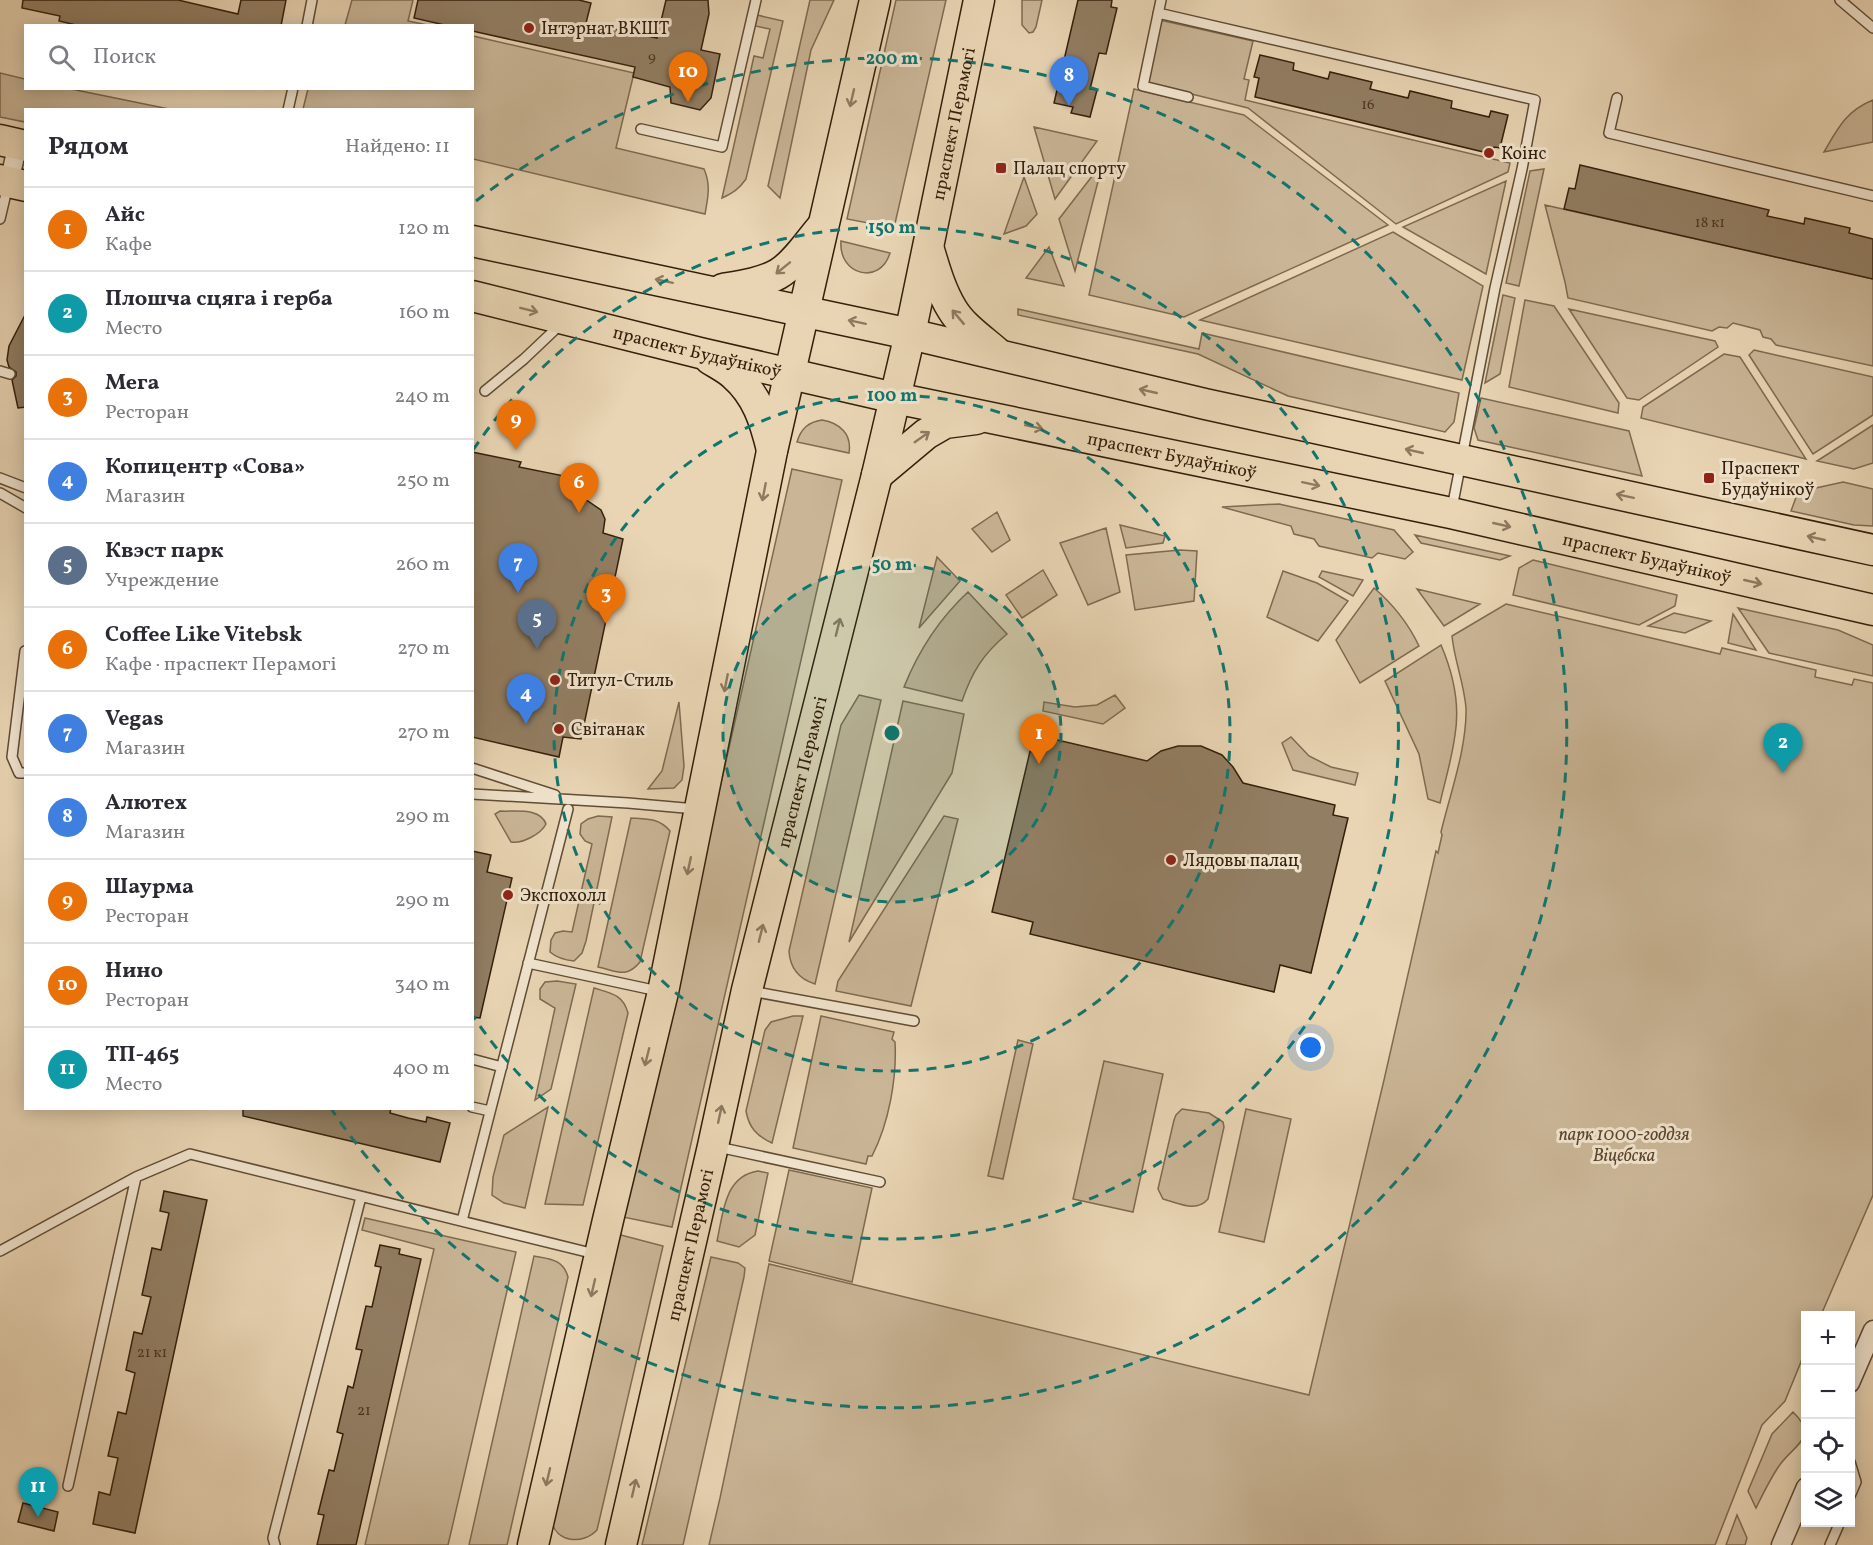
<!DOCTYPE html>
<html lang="ru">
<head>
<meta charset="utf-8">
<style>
	body { margin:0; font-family:Vollkorn,serif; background:#f7f7f7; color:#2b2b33 }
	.controls { position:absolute; right:18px; bottom:18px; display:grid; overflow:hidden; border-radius:0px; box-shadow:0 3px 15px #0003 }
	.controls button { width:54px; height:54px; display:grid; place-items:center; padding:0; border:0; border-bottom:2px solid #e1e1e2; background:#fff; color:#2b2b33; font:30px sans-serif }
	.you { position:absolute; left:1311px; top:1048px; width:21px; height:21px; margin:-15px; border:4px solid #fff; border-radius:50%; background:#1a73e8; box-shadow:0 0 0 9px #1a73e833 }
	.badge { display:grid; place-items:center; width:39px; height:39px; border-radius:50%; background:#b45309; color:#fff; font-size:20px; font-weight:700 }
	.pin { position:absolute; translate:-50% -50px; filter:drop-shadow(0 2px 3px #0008) }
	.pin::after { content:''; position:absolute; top:32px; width:21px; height:18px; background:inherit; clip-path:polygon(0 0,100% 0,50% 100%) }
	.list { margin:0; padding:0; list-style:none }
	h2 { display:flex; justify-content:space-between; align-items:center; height:78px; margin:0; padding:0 24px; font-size:26px }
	h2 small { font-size:20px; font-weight:400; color:#7c7c81 }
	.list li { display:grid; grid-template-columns:39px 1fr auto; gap:18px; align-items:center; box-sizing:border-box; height:84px; padding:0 24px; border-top:2px solid #e1e1e2 }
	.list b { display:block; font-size:22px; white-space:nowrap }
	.list p { margin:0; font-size:20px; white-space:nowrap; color:#7c7c81 }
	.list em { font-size:20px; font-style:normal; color:#7c7c81 }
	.icon { flex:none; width:33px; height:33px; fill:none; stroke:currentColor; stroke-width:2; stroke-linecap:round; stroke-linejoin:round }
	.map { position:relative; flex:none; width:1873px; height:1545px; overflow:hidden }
	.search { position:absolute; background:#fff; box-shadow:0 3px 15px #0003; left:24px; top:24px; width:450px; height:66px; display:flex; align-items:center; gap:15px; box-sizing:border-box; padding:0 21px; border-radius:0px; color:#7c7c81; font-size:22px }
	.panel { position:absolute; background:#fff; box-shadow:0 3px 15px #0003; left:24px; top:108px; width:450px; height:1002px; border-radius:0px }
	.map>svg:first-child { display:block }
	.green { fill:#cab697; stroke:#7f6a51; stroke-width:1.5 }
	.building { fill:#927e63; stroke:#341f0b; stroke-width:1.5 }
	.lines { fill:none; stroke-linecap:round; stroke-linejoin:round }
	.lane-casing { stroke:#614c35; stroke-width:12 }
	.street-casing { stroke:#614c35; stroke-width:21 }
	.primary-casing { stroke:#341f0b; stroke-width:33 }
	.lane { stroke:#f1e4ce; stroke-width:9 }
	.street { stroke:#f1e4ce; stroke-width:18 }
	.primary { stroke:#e9d5b4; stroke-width:30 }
	.oneway { stroke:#8e7a60 }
	.ring { fill:none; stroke:#0f766e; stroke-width:3; stroke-dasharray:10 8 }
	.poi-dot { fill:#8f2418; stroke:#f1e4ce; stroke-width:2 }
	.labels { text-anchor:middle; stroke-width:6; stroke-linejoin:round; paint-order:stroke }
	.number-label { font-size:15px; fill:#4c3721 }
	.poi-label { font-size:18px; fill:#341f0b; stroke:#f1e4ce; text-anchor:start }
	.street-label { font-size:18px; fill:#341f0b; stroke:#f1e4ce }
	.park-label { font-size:18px; font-style:italic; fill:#5a452e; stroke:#f1e4ce }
	.centre { fill:#0f766e; stroke:#f1e4ce; stroke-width:3 }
	.ring-label { font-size:18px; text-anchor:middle; font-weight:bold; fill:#0f766e; stroke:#f1e4ce; stroke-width:6; stroke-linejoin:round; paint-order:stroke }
</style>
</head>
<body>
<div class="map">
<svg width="1873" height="1545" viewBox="0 0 1873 1545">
	<rect width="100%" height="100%" fill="#e9d5b4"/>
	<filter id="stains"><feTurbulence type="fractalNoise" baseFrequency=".00333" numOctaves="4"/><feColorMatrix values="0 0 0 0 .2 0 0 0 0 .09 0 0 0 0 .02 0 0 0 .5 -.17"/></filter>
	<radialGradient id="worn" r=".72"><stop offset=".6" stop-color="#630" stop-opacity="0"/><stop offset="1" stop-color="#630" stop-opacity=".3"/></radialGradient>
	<!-- green -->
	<path class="green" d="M352 0H413L408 21 427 25H345Z
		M810 0H834L811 50 780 198 768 186Z
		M896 0H946L894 228 847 219Z
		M1022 0H1042L1036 27 1033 32 1029 33 1022 25Z
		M757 15 783 21 746 179C739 189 733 193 722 198L754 56 763 58 770 29 755 26Z
		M1160 20 1253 41 1244 79 1249 80 1245 100 1510 163 1508 172 1396 224 1248 108 1147 83Z
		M473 36 634 73 616 148 704 169C711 185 708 197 705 214L473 159 472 110 303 109 308 89 472 88Z
		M0 73 25 79 26 88 71 89 169 109 26 110 25 122 0 117Z
		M1134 89 1244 115 1388 225 1184 317 1089 295Z
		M1873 100V142L1824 152C1838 128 1846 111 1873 100Z
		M1034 127 1097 141 1055 199Z
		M1103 162 1075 271 1059 219Z
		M1544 169 1519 286 1506 283 1530 171Z
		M1024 177 1037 214 1026 226 1004 234Z
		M1506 181 1486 274 1403 227Z
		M1545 205 1873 279V366L1776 345 1771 339 1763 337 1760 330 1733 323 1727 328 1719 327 1712 331 1568 298 1565 282Z
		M1393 232 1483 286 1462 380 1200 320Z
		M841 241 890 253C880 286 838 275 841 241Z
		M1049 247 1064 286 1026 278Z
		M1503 295 1515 298 1500 374 1485 383Z
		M1525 300 1554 306 1619 403 1618 413 1509 387Z
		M1018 309 1199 349 1202 333 1459 393 1454 422 1445 432 1288 396 1198 354 1018 315Z
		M1569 309 1715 341 1718 347 1639 400 1627 398Z
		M1754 350 1873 377V415L1813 454 1749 355Z
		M1724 354 1740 357 1806 459 1641 418 1643 407Z
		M1481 398 1629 431 1642 476 1478 440 1474 428Z
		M822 420C840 423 852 434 849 453L797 442C801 428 809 422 822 420Z
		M1873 425V463L1854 469 1817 461Z
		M792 469 842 480 672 1227 623 1217Z
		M1843 482 1873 489V526L1854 525 1791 511 1798 492Z
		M1279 504 1394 530 1413 552 1405 559 1378 553 1372 558 1319 546 1314 539 1294 534 1291 526 1222 507Z
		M997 512 1010 540 992 552 972 529Z
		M1120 525 1165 536 1163 543 1126 548Z
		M1106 528 1120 592 1088 605 1060 543Z
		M1415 535 1510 556 1500 560 1421 543Z
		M1180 550 1197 551 1194 601 1135 610 1126 555Z
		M937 557 960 581 919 628Z
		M1533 560 1677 595 1675 606 1639 625 1513 595 1519 568Z
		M1043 570 1057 595 1022 618 1006 595Z
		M1283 571 1317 583 1348 601 1318 641 1267 617Z
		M1322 571 1363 580 1353 596 1319 577Z
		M1374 588C1394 605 1408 623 1419 646L1360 683 1336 640Z
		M1417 589 1480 604 1444 626Z
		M968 592 1007 634C983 654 972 672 962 701L904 687C918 652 940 618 968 592Z
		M1506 604 1720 654 1722 648 1816 670 1815 677 1852 685 1854 679 1873 683V1195L1821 1315 1806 1316 1805 1352 1785 1401 1762 1425 1715 1545H709L720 1498 769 1264 1309 1395 1384 1080 1436 851 1438 853 1442 835 1441 832C1450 794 1467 748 1466 708 1464 683 1454 659 1452 636Z
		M1738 608 1838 630 1873 645V676L1769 653Z
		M1674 613 1711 621 1685 633 1648 626Z
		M1733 614 1756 650 1728 643Z
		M1441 645C1453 673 1460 705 1455 735 1452 758 1445 781 1440 803L1428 799 1419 754 1385 681Z
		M859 695 881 700 815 984C799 979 790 968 789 951L841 725Z
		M1115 695 1125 708 1103 724 1043 711 1044 702 1075 707 1097 705Z
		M903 701 964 714 952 773 849 942Z
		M679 702 684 766 682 780 674 788 648 789 662 771Z
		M1291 737 1309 756 1331 767 1358 773 1355 785 1293 770 1282 743Z
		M500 811C515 812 540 807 546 824 541 834 522 844 511 842L495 814Z
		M598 816 612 817 586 941 582 953 574 961C564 960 557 958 550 952L551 940 555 933 563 931 572 932 592 844 585 841 580 834 581 824 588 819Z
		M944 816 958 819 911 1006 836 991 838 981Z
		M631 818C647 819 659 818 670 831L640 962C626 979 617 971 598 967Z
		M557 981 576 984 551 1089 535 1100 555 1008 540 999V989L545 982Z
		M594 988C610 993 623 994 628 1013L583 1205 545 1204Z
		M793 1016H803L772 1143C757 1136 749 1128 746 1111L765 1030 771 1022Z
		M821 1016 894 1032 892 1039 895 1042C897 1078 889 1123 872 1156H868L866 1164 793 1148Z
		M1018 1040 1033 1044 1003 1179 988 1176Z
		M1104 1061 1163 1074 1133 1212 1073 1199Z
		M548 1107 525 1208 504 1203 492 1195 493 1177 504 1135Z
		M1182 1109 1209 1113 1223 1122 1224 1127 1208 1199C1196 1213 1179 1203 1163 1199L1158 1189 1174 1120 1176 1115Z
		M1246 1109 1291 1119 1264 1242 1219 1232Z
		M789 1170 872 1188 852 1282 769 1261Z
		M758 1171 768 1173 755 1235 739 1247 717 1241C723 1214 724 1176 758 1171Z
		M365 1218 516 1252 448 1545H365L434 1249 362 1230Z
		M617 1234 663 1246 597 1530C583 1545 556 1543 551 1520Z
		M534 1256C550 1259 563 1259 568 1277L507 1545H469Z
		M711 1257 738 1263 745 1268 744 1277 683 1545H642Z
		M1793 1412C1820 1438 1793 1445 1779 1466 1770 1479 1763 1494 1756 1508L1748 1491 1772 1434Z
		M1737 1515 1747 1538 1745 1545H1726Z"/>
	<!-- building -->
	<path class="building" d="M23 0H178L238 14 241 0H286L281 26H80L59 21 60 16 22 8Z
		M418 0H579L591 3 586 23 657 38 666 0H708L709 14 701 50 720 54 711 98 700 110 671 103 670 87 633 77 635 67 472 31V26H449L414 18Z
		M1078 0H1112L1111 7 1117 8 1106 54 1099 53 1090 89 1097 90 1090 117 1071 113 1073 107 1054 103Z
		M1260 55 1294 63 1293 70 1328 79 1330 72 1372 82 1370 89 1387 93 1408 98 1410 91 1452 101 1451 108 1489 117 1491 111 1508 115 1500 148 1494 147 1492 154 1255 97 1259 78 1254 77Z
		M1580 165 1769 210 1767 216 1786 220 1804 224 1805 218 1850 228 1849 233 1873 239V279L1564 209 1569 188 1575 189Z
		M26 313V407L18 408 12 380 16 376V372L9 367 7 360 9 346Z
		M472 452 521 462 519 467 589 481 585 499 601 510 605 519 603 533 623 539 581 739 563 737 559 757 472 737Z
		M1053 739 1147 761 1161 751 1178 746H1201L1222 755 1233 767 1243 783 1335 805 1333 815 1348 818 1311 973 1280 965 1274 992 1030 934 1033 922 992 912 1032 743 1051 747Z
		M472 851 491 855 487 872 512 878 480 1018 472 1017Z
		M243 1108H391L390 1113 408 1118 426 1122 427 1117 450 1123 440 1162 243 1116Z
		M164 1191 207 1200 135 1533 93 1524 99 1492 110 1495 118 1458 108 1456 118 1412 126 1414 135 1373 126 1370 134 1332 142 1334 151 1297 142 1295 152 1248 161 1250 169 1213 160 1211Z
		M380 1245 400 1249 399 1254 421 1259 356 1545H317L324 1515 318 1514 329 1470 334 1471 343 1434 337 1432 348 1386 353 1388 362 1350 356 1349 366 1306 372 1307 381 1267 375 1266Z
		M23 1503 58 1512 54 1531 18 1522Z"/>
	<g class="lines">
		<!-- lane casing -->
		<g class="lane-casing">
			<path id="lane" d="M1161 0 1143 86 1188 97
				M1840 0 1873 28
				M1158 13 1535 100 1522 169 1495 288 1452 508
				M307 26 312 0
				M1617 98 1609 133 1873 196
				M288 110 293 88
				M641 129 722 147 756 0
				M0 219 8 185
				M0 371 10 374
				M485 391 524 359 562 323
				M0 478 26 488
				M0 493 26 508
				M25 651 12 757 19 773H26
				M472 768 555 795
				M472 794 628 803 696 809
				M528 963 658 991
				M751 991 914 1021
				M472 1059 502 1067
				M472 1107 490 1111
				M718 1147 880 1182
				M462 1221 568 809
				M0 1251 136 1177 190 1154 595 1254
				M1850 1462 1856 1482 1850 1496
				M68 1486 136 1177
				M275 1545 273 1538 361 1197
				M1830 1545 1840 1522"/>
		</g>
		<!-- street casing -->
		<g class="street-casing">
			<path id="street" d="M9 182 18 144
				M1850 1383 1873 1330
				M1781 1545 1806 1487"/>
		</g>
		<!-- primary casing -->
		<g class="primary-casing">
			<g id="primary">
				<path d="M0 140 26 146"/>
				<path d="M0 180 26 186"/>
				<path d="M472 241 910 334 1205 404 1873 550"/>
				<path d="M929 250C935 270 941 291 952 309 962 326 981 339 996 352"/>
				<path d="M723 289C741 286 762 283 778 274 795 264 808 243 821 228"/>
				<path id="s1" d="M472 296 700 353 895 398 1451 513 1873 610"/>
				<path d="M710 359C718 364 728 369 734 375 757 395 765 421 772 450"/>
				<path d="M877 475 926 434 945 423 976 419"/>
				<path d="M533 1545 608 1220 663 992 772 451 875 0"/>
				<path id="s2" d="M621 1545 713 1146 747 990 877 475 910 334 979 0"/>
			</g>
		</g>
		<!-- lane -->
		<use href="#lane" class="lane"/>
		<!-- street -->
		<use href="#street" class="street"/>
		<!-- primary -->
		<use href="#primary" class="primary"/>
	</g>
	<!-- one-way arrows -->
	<defs><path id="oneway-shaft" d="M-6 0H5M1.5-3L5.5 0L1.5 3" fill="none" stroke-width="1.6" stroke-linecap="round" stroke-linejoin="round" transform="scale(1.5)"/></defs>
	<g class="oneway">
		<use href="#oneway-shaft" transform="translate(852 98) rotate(103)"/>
		<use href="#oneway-shaft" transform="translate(783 268) rotate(141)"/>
		<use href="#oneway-shaft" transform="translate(664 281) rotate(-168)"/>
		<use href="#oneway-shaft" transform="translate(529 310) rotate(14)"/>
		<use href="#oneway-shaft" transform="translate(958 317) rotate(-130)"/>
		<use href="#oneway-shaft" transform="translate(857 322) rotate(-168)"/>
		<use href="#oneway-shaft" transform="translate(1148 391) rotate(-167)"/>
		<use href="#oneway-shaft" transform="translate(1034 427) rotate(12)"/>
		<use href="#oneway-shaft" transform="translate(922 437) rotate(-35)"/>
		<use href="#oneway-shaft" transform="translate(1414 451) rotate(-167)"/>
		<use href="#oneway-shaft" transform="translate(1311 484) rotate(12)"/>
		<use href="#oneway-shaft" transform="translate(764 492) rotate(101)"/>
		<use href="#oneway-shaft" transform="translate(1625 496) rotate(-168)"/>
		<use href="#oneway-shaft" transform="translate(1502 525) rotate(13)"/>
		<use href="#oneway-shaft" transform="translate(1816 538) rotate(-167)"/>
		<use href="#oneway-shaft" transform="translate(1753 582) rotate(13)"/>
		<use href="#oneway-shaft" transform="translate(838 627) rotate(-76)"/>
		<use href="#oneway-shaft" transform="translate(726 683) rotate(101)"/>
		<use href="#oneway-shaft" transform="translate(689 866) rotate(102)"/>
		<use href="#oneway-shaft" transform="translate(761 933) rotate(-76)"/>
		<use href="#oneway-shaft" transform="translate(647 1057) rotate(104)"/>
		<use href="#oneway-shaft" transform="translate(720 1114) rotate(-78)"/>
		<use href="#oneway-shaft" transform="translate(593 1288) rotate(103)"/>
		<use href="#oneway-shaft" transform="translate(548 1477) rotate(103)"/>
		<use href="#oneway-shaft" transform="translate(634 1488) rotate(-77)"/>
	</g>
	<!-- distance rings -->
	<circle cx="892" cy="733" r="169" fill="#0f766e" fill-opacity=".12"/>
	<g class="ring">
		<circle cx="892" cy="733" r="169"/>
		<circle cx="892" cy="733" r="338"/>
		<path d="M473 450A506 506 0 1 1 473 1016"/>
		<path d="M476 201A675 675 0 1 1 332 1110"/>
	</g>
	<!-- markers -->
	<g class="poi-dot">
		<circle cx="529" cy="28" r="6"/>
		<circle cx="1489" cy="153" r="6"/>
		<rect x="995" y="162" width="12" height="12" rx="3"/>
		<rect x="1703" y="472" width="12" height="12" rx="3"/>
		<circle cx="555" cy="680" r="6"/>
		<circle cx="559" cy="729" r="6"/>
		<circle cx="1171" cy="860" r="6"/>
		<circle cx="508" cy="895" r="6"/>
	</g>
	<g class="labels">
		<!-- number labels -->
		<g class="number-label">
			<text x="652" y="61">9</text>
			<text x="1368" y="109">16</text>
			<text x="1710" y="227">18 к1</text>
			<text x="152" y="1357">21 к1</text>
			<text x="364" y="1415">21</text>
		</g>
		<!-- poi labels -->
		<g class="poi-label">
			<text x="541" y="34">Інтэрнат ВКШТ</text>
			<text x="1501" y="159">Коінс</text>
			<text x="1013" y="174">Палац спорту</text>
			<text x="1721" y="474">Праспект<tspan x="1721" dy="21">Будаўнікоў</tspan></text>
			<text x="567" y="686">Титул-Стиль</text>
			<text x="571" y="735">Світанак</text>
			<text x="1183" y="866">Лядовы палац</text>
			<text x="520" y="901">Экспохолл</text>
		</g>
		<!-- street labels -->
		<g class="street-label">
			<text dy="6" stroke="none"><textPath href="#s2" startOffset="1460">праспект Перамогі</textPath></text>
			<text dy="6" stroke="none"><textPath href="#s1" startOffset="232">праспект Будаўнікоў</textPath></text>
			<text dy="6" stroke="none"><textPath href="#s1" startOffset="718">праспект Будаўнікоў</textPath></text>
			<text dy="6" stroke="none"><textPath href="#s1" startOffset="1204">праспект Будаўнікоў</textPath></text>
			<text dy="6" stroke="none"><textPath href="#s2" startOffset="794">праспект Перамогі</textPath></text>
			<text dy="6" stroke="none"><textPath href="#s2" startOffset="308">праспект Перамогі</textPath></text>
		</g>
		<!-- park labels -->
		<g class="park-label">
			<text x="1624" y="1140">парк 1000-годдзя<tspan x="1624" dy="21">Віцебска</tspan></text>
		</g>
	</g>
	<circle cx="892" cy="733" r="9" class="centre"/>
	<g class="ring-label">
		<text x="892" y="64">200 m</text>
		<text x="892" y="233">150 m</text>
		<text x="892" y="401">100 m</text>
		<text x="892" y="570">50 m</text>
	</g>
	<rect width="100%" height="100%" filter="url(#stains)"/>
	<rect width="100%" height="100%" fill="url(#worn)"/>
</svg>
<div class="controls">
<button>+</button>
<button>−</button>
<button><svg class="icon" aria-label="locate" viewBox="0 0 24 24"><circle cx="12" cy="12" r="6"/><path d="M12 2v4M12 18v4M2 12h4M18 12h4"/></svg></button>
<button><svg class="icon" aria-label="layers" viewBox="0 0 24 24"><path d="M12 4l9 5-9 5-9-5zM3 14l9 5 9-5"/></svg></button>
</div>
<div class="you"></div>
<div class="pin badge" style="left:1039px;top:764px;background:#e8710a">1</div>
<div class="pin badge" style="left:1783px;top:773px;background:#0f9aa8">2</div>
<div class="pin badge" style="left:606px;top:624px;background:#e8710a">3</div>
<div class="pin badge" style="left:526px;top:724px;background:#3f7fe0">4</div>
<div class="pin badge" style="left:537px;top:649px;background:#5c6f8a">5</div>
<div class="pin badge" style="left:579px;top:513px;background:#e8710a">6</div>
<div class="pin badge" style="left:518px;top:593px;background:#3f7fe0">7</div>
<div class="pin badge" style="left:1069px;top:106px;background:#3f7fe0">8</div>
<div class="pin badge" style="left:516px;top:450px;background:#e8710a">9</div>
<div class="pin badge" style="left:688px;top:102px;background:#e8710a">10</div>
<div class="pin badge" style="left:38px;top:1517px;background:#0f9aa8">11</div>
<div class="search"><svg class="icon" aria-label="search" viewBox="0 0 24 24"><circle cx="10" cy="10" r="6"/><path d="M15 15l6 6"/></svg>Поиск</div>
<section class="panel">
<h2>Рядом<small>Найдено: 11</small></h2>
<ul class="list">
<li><span class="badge" style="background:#e8710a">1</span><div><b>Айс</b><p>Кафе</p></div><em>120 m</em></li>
<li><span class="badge" style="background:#0f9aa8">2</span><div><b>Плошча сцяга і герба</b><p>Место</p></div><em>160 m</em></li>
<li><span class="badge" style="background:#e8710a">3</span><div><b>Мега</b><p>Ресторан</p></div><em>240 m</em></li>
<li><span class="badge" style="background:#3f7fe0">4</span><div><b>Копицентр «Сова»</b><p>Магазин</p></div><em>250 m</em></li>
<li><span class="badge" style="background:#5c6f8a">5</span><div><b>Квэст парк</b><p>Учреждение</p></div><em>260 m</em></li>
<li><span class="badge" style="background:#e8710a">6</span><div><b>Coffee Like Vitebsk</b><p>Кафе · праспект Перамогі</p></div><em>270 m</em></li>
<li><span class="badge" style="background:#3f7fe0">7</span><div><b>Vegas</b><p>Магазин</p></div><em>270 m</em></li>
<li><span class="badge" style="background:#3f7fe0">8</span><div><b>Алютех</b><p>Магазин</p></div><em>290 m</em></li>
<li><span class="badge" style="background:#e8710a">9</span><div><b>Шаурма</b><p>Ресторан</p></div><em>290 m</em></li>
<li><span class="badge" style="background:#e8710a">10</span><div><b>Нино</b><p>Ресторан</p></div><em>340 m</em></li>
<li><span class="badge" style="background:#0f9aa8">11</span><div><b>ТП-465</b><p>Место</p></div><em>400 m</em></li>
</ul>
</section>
</div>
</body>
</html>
